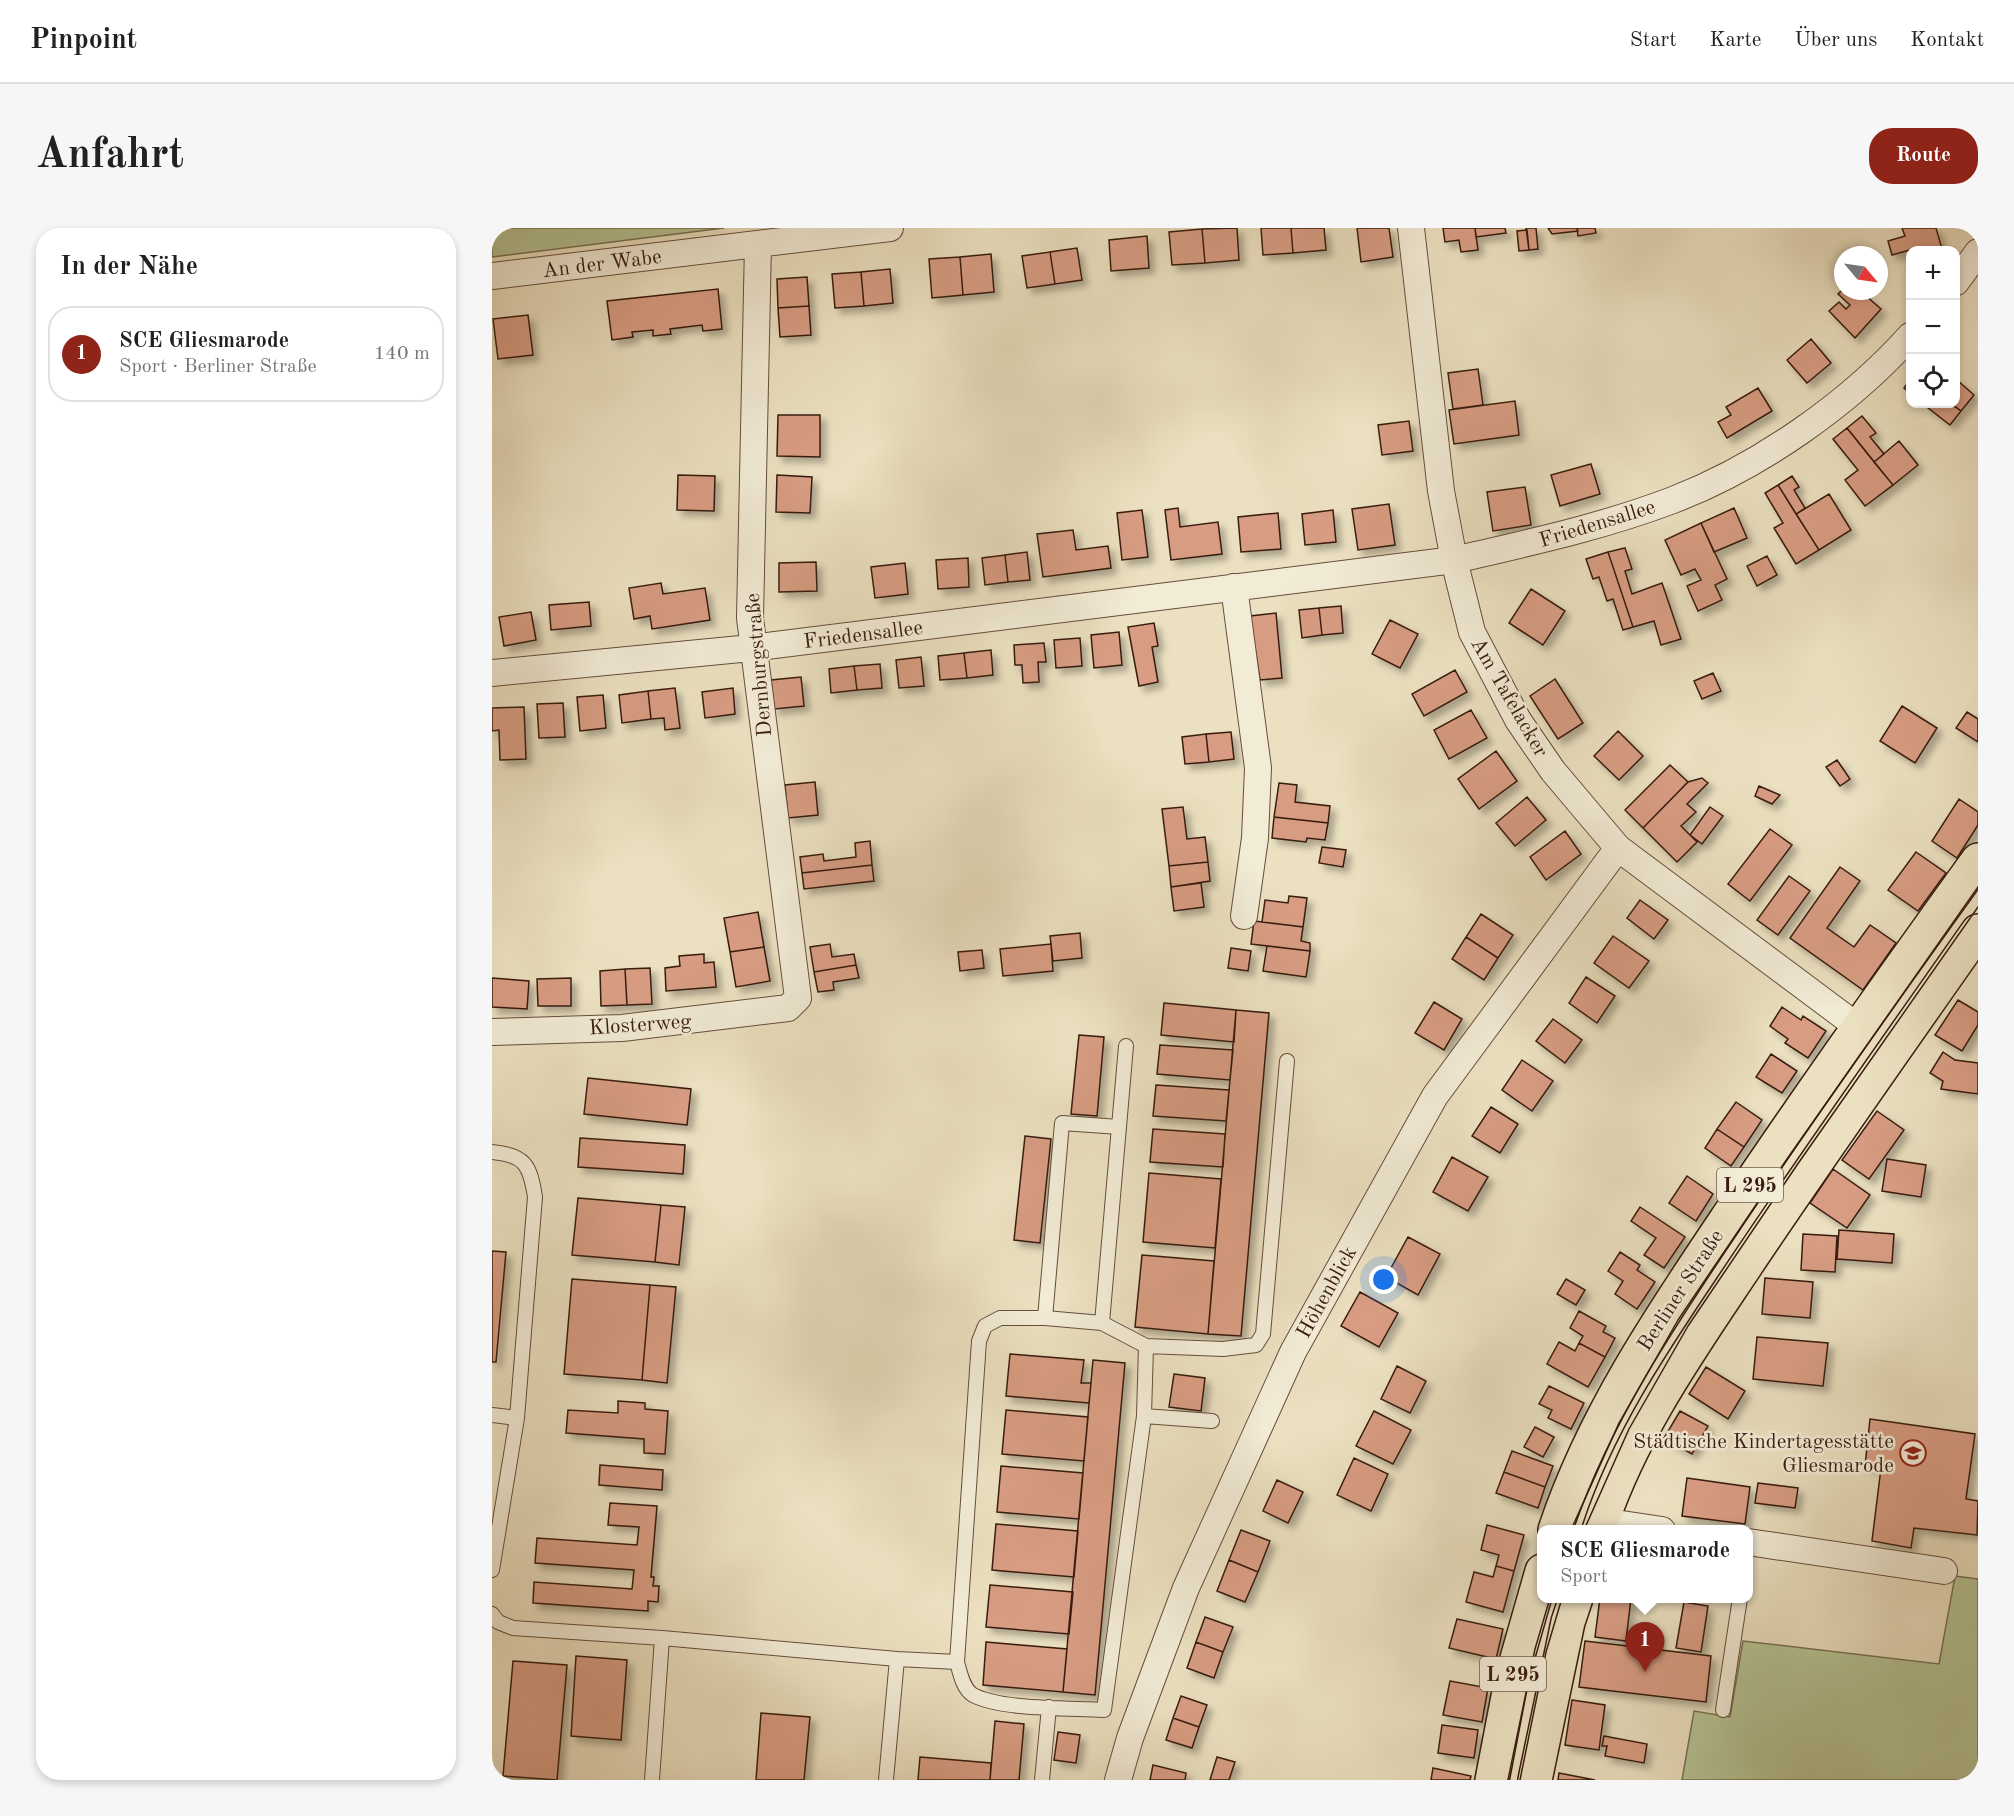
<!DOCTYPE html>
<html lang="de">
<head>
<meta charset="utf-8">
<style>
	body { margin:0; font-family:"Old Standard TT",serif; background:#f6f6f6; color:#202124 }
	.controls { position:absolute; right:18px; top:18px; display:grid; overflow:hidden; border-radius:12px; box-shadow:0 3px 9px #0003 }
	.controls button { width:54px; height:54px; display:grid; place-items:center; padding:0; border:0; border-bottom:2px solid #e0e0e0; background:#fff; color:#202124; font:30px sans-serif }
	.compass { position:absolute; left:1342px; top:18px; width:54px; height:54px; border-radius:50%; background:#fff; box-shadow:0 3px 9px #0003; rotate:119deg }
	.you { position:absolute; left:892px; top:1052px; width:21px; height:21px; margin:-15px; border:4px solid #fff; border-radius:50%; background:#1a73e8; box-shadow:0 0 0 9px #1a73e833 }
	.badge { display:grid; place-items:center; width:39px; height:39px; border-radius:50%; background:#8f2418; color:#fff; font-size:20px; font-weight:700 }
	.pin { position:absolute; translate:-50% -50px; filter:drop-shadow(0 2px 3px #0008) }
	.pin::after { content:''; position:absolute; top:32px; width:21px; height:18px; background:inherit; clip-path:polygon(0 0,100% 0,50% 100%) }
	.popup { position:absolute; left:1045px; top:1297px; width:216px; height:78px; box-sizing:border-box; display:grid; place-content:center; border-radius:12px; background:#fff; filter:drop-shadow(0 2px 4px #0005); font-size:20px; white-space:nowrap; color:#757577 }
	.popup b { font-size:22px; color:#202124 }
	.popup::after { content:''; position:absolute; left:50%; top:100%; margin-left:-12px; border:12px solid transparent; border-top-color:#fff }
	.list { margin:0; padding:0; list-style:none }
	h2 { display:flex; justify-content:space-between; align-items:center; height:78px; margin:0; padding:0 24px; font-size:26px }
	h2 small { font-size:20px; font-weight:400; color:#757577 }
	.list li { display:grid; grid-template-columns:39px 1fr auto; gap:18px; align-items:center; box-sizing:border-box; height:96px; margin:0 12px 12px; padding:0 12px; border:2px solid #e0e0e0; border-radius:24px }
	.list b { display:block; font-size:22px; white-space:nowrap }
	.list p { margin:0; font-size:20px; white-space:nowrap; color:#757577 }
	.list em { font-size:20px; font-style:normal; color:#757577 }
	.icon { flex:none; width:33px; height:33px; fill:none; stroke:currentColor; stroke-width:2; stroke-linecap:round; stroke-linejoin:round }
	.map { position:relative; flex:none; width:1486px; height:1552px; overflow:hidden; border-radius:24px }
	header { display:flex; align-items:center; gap:36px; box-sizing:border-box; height:84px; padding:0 30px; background:#fff; border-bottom:2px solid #e0e0e0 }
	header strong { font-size:28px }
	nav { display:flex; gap:33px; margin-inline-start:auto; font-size:21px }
	.intro { display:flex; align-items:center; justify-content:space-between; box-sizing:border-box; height:144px; padding:0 36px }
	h1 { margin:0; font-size:42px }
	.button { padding:15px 27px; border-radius:24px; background:#8f2418; color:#fff; font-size:21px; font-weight:700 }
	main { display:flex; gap:36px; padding:0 36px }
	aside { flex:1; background:#fff; border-radius:24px; box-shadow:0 3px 9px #0003 }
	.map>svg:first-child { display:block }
	.green { fill:#b5c394; stroke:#777052; stroke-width:1.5 }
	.building { fill:#d79c82; stroke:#391c10; stroke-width:1.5; filter:url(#shadow) }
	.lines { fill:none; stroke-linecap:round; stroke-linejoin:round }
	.service-casing { stroke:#664d3c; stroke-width:16 }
	.minor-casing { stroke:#664d3c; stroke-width:28 }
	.primary-casing { stroke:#391c10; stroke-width:36 }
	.service { stroke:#f2ebd6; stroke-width:14 }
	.minor { stroke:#f2ebd6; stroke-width:26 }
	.primary { stroke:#ebe0c0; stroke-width:33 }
	.tram { stroke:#391c10; stroke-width:1.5 }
	.labels { text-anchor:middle; stroke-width:5; stroke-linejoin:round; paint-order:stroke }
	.shield { fill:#f2ebd6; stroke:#705a4b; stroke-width:1.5 }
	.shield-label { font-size:20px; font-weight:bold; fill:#391c10 }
	.street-label { font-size:21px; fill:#391c10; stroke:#f2ebd6 }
	.poi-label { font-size:21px; fill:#391c10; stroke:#f2ebd6; text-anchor:end }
</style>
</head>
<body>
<header>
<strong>Pinpoint</strong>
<nav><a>Start</a><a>Karte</a><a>Über uns</a><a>Kontakt</a></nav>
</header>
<div class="intro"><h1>Anfahrt</h1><a class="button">Route</a></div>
<main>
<aside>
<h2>In der Nähe<small></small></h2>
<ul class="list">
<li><span class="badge">1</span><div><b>SCE Gliesmarode</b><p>Sport · Berliner Straße</p></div><em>140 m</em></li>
</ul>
</aside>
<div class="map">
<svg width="1486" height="1552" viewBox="0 0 1486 1552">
	<defs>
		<filter id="shadow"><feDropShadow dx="5.5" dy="5.5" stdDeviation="3" flood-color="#0004"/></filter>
	</defs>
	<rect width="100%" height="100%" fill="#ebe0c0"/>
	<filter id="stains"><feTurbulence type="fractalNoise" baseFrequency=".00333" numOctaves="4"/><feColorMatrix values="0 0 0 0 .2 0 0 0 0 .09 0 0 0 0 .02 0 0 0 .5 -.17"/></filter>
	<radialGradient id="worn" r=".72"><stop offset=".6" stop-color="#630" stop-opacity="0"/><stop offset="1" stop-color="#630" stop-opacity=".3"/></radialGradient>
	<!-- green -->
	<path class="green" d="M0 0H232L0 29Z
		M1463 1348 1486 1351V1552H1190L1202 1483 1238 1489 1251 1413 1447 1436Z"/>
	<!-- building -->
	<path class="building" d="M745 0 747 32 713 35 710 1Z
		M769 0H799L801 25 771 27Z
		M799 0H832L834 22 801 25Z
		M865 0H897L901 29 869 34Z
		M951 0H983L986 22 969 24 967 12 953 14Z
		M983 0H1013L1014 5 984 9Z
		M1034 0H1044L1046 21 1037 22Z
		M1056 0H1085L1086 3 1060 6Z
		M1085 0H1103L1104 5 1086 8Z
		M1410 0H1444L1450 21H1421L1400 27 1396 13 1413 8Z
		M710 1 713 35 680 37 677 4Z
		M1035 2 1037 22 1027 23 1025 3Z
		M655 8 657 40 619 43 617 12Z
		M585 20 590 52 563 56 558 24Z
		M558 24 563 56 535 60 530 28Z
		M499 26 502 64 471 67 468 29Z
		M468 29 471 67 440 70 437 31Z
		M398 41 401 75 372 78 369 44Z
		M369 44 372 78 343 80 340 46Z
		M315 49 317 78 286 80 285 51Z
		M226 61 230 101 211 103 210 97 178 101 179 106 161 108V102L140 104 141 109 120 112 115 73Z
		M1351 61V63H1363L1371 70 1373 67 1389 81 1363 110 1337 83 1347 74 1354 81 1358 77 1346 66Z
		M317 78 319 107 288 109 286 80Z
		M36 87 41 127 6 131 1 91Z
		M1319 111 1339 135 1315 155 1295 132Z
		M986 141 991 177 961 181 956 145Z
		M1418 151V165L1412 160Z
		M1464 151 1482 167 1469 183 1460 176H1464Z
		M1266 160 1280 183 1235 210 1226 194 1239 187 1234 179Z
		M1023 173 1027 207 962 216 957 182Z
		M1431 176H1459L1469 183 1458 197Z
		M286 187H328V229L285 228Z
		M1370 188 1384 205 1378 209 1392 226 1382 234 1355 200Z
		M917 193 921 223 890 227 886 197Z
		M1355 200 1401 257 1373 278 1353 252 1366 242 1341 211Z
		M1407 213 1426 237 1401 257 1382 234Z
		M1099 236 1108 266 1068 278 1059 247Z
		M186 247 223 248 222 283 185 282Z
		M285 247 320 249 318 285 284 284Z
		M1300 248 1307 259 1302 262 1313 280 1304 286 1286 257Z
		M1286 257 1327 322 1304 336 1282 300 1291 295 1273 265Z
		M1033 259 1039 297 1001 303 995 264Z
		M1337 266 1359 302 1327 322 1304 286Z
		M897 276 903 317 866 322 860 281Z
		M686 280 688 299 726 294 730 326 679 332 673 282Z
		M1242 280 1255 310 1222 324 1209 295Z
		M650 282 656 329 630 332 625 285Z
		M841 282 844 314 813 317 810 286Z
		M786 285 789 321 749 324 746 289Z
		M1209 295 1235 351 1223 357 1230 372 1206 383 1195 358 1209 352 1203 341 1189 347 1173 312Z
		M581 302 584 322 616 318 619 340 551 349 545 306Z
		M1133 320 1140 341 1133 343 1140 366 1170 355 1189 411 1169 417 1162 393 1141 399 1116 324Z
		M535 324 538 352 516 354 513 327Z
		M1116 324 1141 399 1131 402 1121 371 1115 373 1107 349 1101 351 1094 331Z
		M513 327 516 354 493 357 490 330Z
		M1275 328 1285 347 1265 358 1255 338Z
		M476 330 477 359 446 361 444 332Z
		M324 334 325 363 287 364V335Z
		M413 335 416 366 383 370 379 339Z
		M169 355 171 366 213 360 218 392 160 401 158 388 142 391 137 360Z
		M1039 361 1073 383 1051 417 1017 395Z
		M97 374 99 398 59 402 57 377Z
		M849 378 851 405 830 407 827 380Z
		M827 380 830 407 810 410 807 382Z
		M39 384 44 412 12 418 7 389Z
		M784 385 790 450 768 452 758 388Z
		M898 392 926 406 908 440 880 426Z
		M662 395 666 418 660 419 666 454 647 458 636 399Z
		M627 404 630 437 602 440 599 407Z
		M588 410 590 438 564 440 562 412Z
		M552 415 554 434H546L547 454 531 455 530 437H523L522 417Z
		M499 422 501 447 475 450 472 425Z
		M472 425 475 450 448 452 446 428Z
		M429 429 432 458 407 460 404 432Z
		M388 436 390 460 365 462 362 438Z
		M362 438 365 462 339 465 337 441Z
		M963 442 975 464 932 488 920 466Z
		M1221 445 1229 463 1210 471 1202 453Z
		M309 449 312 478 282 481 279 452Z
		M1063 451 1091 495 1066 511 1038 468Z
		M183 460 188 500 173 502 172 490 159 491 156 463Z
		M241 460 243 486 213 490 210 464Z
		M156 463 159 491 130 495 127 467Z
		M111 467 114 500 88 503 85 469Z
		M71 475 73 509 47 510 45 476Z
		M1410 478 1445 500 1423 535 1388 513Z
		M32 479 34 531 8 532 7 502 0 503V480Z
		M979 482 995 510 957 531 942 502Z
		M1475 484 1486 491V514L1464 500Z
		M1126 503 1151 528 1127 552 1102 528Z
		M739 504 742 531 717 534 714 506Z
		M714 506 717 534 693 536 690 509Z
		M1004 523 1025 553 987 581 966 551Z
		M1345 532 1358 551 1348 558 1334 539Z
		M1178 537 1196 554 1151 600 1133 582Z
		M1210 550 1216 555 1195 576 1204 584 1189 598 1205 614 1185 634 1151 600 1196 554Z
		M323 554 326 587 296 590 293 557Z
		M787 555 805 557 803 574 838 578 836 595 782 589Z
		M1267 558 1288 567 1280 576 1263 568Z
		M1035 569 1054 592 1023 618 1004 595Z
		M1467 571 1486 584V597L1465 630 1440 613Z
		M691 579 695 611 713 609 716 634 677 638 670 581Z
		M1218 579 1231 588 1210 616 1198 607Z
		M782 589 836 595 833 612 815 610 814 614 780 610Z
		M1278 601 1300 617 1258 673 1236 656Z
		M1073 603 1089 626 1054 652 1038 629Z
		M378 613 380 637 310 645 308 629 331 626 332 633 364 629 363 615Z
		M830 619 854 622 851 639 827 635Z
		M1424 624 1454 645 1426 683 1396 662Z
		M716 634 718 653 679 659 677 638Z
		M380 637 382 653 312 661 310 645Z
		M1348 639 1368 653 1335 700 1362 719 1378 697 1404 715 1371 762 1298 710Z
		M1297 648 1318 663 1286 707 1265 692Z
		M709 655 712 679 682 683 679 659Z
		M797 668 815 670 811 699 770 694 773 672 796 675Z
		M1148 672 1176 692 1162 711 1135 690Z
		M266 684 272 719 238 724 232 690Z
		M989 686 1021 707 1006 730 974 709Z
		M762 693 811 699 809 713 818 715V723L759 716Z
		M588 705 590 730 561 733 558 708Z
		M1121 708 1157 733 1137 760 1102 735Z
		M974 709 1006 730 992 752 960 731Z
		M338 716 340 729 362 726 364 737 322 744 318 719Z
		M559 716 561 743 511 748 508 721Z
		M775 718 818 723 814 749 771 743Z
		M272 719 278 753 244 759 238 724Z
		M739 720 759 723 756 743 736 740Z
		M490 722 492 740 468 743 466 724Z
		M212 726V735L222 734 224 759 174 763 173 740 188 738 187 728Z
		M364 737 367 750 341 754 342 762 326 764 322 744Z
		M158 740 160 776 135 777 133 741Z
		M133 741 135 777 109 778 108 743Z
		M1094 749 1123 768 1105 795 1077 775Z
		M0 750 37 753 35 781 0 779Z
		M79 750V778H46L45 751Z
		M1466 772 1486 784V797L1470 823 1443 807Z
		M942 774 970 791 952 822 923 805Z
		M672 775 744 782 742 814 669 807Z
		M1290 779 1309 792 1311 788 1334 803 1316 830 1293 815 1296 811 1278 798Z
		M744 782 777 785 749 1108 716 1106Z
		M1061 791 1090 812 1073 835 1044 813Z
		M587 807 612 809 605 888 579 886Z
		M668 817 741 822 738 852 665 846Z
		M1451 824 1463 832 1486 835V866L1449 861 1451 853 1438 845Z
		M1279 826 1305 843 1290 865 1264 849Z
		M1030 832 1061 853 1040 883 1010 862Z
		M96 850 199 861 195 897 92 886Z
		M664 857 737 862 734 893 661 888Z
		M1244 874 1270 892 1252 919 1225 901Z
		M999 879 1026 896 1008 925 980 908Z
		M1385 883 1412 902 1377 951 1350 932Z
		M661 901 733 906 731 939 658 934Z
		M1225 901 1252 919 1239 938 1213 920Z
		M533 908 559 911 548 1015 522 1012Z
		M88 910 193 917 191 946 86 939Z
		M960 929 996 949 976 983 941 964Z
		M1395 931 1434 937 1429 969 1390 963Z
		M1341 941 1378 967 1355 1000 1318 975Z
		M657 945 729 951 723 1020 651 1014Z
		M1195 948 1221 966 1204 993 1177 975Z
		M86 970 169 977 163 1034 80 1027Z
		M169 977 193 979 187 1037 163 1034Z
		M1148 979 1193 1009 1172 1040 1152 1027 1164 1010 1139 993Z
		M1347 1002 1402 1006 1400 1035 1345 1031Z
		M1311 1006 1345 1008 1343 1044 1309 1042Z
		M916 1009 948 1026 926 1067 894 1049Z
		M0 1023 14 1024 4 1134H0Z
		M1128 1024 1148 1037 1145 1042 1163 1054 1145 1081 1123 1066 1131 1053 1116 1043Z
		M650 1027 722 1033 716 1106 643 1099Z
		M1273 1050 1321 1054 1318 1090 1270 1086Z
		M80 1051 158 1057 150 1152 72 1146Z
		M1074 1051 1093 1062 1084 1077 1065 1066Z
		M158 1057 184 1059 175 1155 150 1152Z
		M868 1064 906 1085 887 1119 849 1098Z
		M1087 1083 1114 1098 1111 1104 1123 1110 1113 1129 1087 1115 1091 1108 1078 1100Z
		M1265 1109 1336 1115 1331 1158 1261 1151Z
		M1067 1114 1083 1123 1087 1115 1113 1129 1096 1159 1055 1136Z
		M518 1126 592 1132 589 1155H599L597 1175 514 1168Z
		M601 1132 633 1135 603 1467 571 1464Z
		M905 1138 934 1153 918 1185 889 1171Z
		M1214 1139 1253 1163 1236 1191 1197 1166Z
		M682 1146 713 1150 709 1183 677 1179Z
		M1057 1158 1092 1175 1079 1201 1056 1190 1060 1182 1047 1176Z
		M126 1173 153 1175V1181L176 1183 173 1226 152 1225V1211L74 1205 76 1182 126 1185Z
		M514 1182 596 1189 592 1233 510 1226Z
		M882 1183 919 1202 901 1236 864 1218Z
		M1188 1183 1216 1198 1200 1226 1172 1210Z
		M1378 1191 1483 1206 1474 1271 1486 1273 1485 1307 1422 1300 1419 1320 1380 1313 1389 1240 1373 1238Z
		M1043 1199 1062 1209 1051 1229 1032 1219Z
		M1020 1223 1061 1238 1053 1259 1012 1244Z
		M862 1230 896 1246 879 1283 845 1267Z
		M108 1237 171 1242 170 1262 107 1257Z
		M509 1238 591 1245 587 1291 505 1284Z
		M1012 1244 1053 1259 1046 1280 1004 1265Z
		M1195 1250 1258 1259 1253 1296 1190 1288Z
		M785 1252 811 1264 796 1295 771 1283Z
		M1266 1255 1306 1260 1303 1280 1263 1275Z
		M118 1275 165 1278 159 1349H162L161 1358H167L166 1374 156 1373V1383L41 1375 42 1354 140 1361 142 1342 43 1335 45 1310 145 1317 147 1299 116 1297Z
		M504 1296 586 1303 582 1349 500 1342Z
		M995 1297 1032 1307 1022 1343 1004 1338 1007 1327 989 1322Z
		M749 1302 778 1313 766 1344 737 1332Z
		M737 1332 766 1344 753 1374 725 1363Z
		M1004 1338 1022 1343 1011 1384 974 1374 982 1344 1001 1349Z
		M498 1357 581 1364 577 1406 494 1399Z
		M1108 1370H1139L1134 1413 1103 1409Z
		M1192 1374 1216 1378 1209 1424 1184 1420Z
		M713 1389 741 1399 731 1424 704 1414Z
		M965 1391 1011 1401 1004 1431 957 1420Z
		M1093 1413 1219 1428 1214 1474 1087 1459Z
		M494 1414 575 1421 571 1464 491 1457Z
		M704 1414 731 1424 722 1450 695 1440Z
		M84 1428 135 1432 129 1512 79 1508Z
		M21 1433 75 1437 65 1552 11 1548Z
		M958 1453 996 1460 990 1494 951 1487Z
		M689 1468 715 1477 707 1499 681 1490Z
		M1080 1472 1113 1477 1107 1522 1073 1517Z
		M269 1485 318 1489 312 1552H264Z
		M681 1490 707 1499 700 1520 674 1512Z
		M503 1493 532 1496 527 1552H498Z
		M950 1497 986 1502 982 1530 946 1525Z
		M566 1504 588 1507 584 1535 562 1532Z
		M1112 1508 1155 1516 1152 1535 1113 1528 1115 1518H1110Z
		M428 1529 499 1535 498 1552H426Z
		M725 1529 743 1534 737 1552H718Z
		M661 1537 694 1545 693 1552H658Z
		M941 1540 979 1548 978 1552H939Z
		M1067 1545 1103 1552H1066Z"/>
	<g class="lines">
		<!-- service casing -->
		<g class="service-casing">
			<path id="service" d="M0 924C33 927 38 937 43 969L25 1190
				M553 1090 570 895 627 899
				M610 1095 634 818
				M654 1118 731 1121 764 1117 771 1106 795 833
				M0 1187 25 1190 0 1342
				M652 1188 720 1193
				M0 1386 6 1394 21 1400 170 1410
				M405 1431 465 1434C468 1445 471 1461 481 1467 509 1482 578 1480 612 1482L652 1188 654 1118 610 1095 553 1090H508L493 1098 487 1113 465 1434
				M1231 1482 1248 1370
				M160 1552 170 1410 405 1431 394 1552
				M550 1552 557 1479"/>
		</g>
		<!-- minor casing -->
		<g class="minor-casing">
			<path id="minor" d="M919 0 949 263 962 332 980 404 1026 492 1061 543 1126 620 1366 799
				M0 48 398 0
				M1464 54 1486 24
				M742 359 766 540 763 610 752 688
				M0 445 259 420 962 332C1036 315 1110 299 1181 272 1267 239 1357 176 1418 108
				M0 804 130 800 296 780 306 770 258 390 266 16
				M1110 1293 1170 1302
				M1256 1314 1452 1343
				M626 1552 638 1510 694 1360 801 1124 943 868 1126 620"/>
		</g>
		<!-- primary casing -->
		<g class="primary-casing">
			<path id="primary" d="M1063 1302C1102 1185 1173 1082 1241 981 1320 863 1403 747 1486 632
				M1107 1302C1139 1204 1199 1120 1255 1036 1330 924 1409 813 1486 703
				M1000 1552 1020 1448 1050 1343
				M1043 1552 1076 1394 1084 1370"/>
		</g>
		<!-- service -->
		<use href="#service" class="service"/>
		<!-- minor -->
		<use href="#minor" class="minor"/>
		<!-- primary -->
		<use href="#primary" class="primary"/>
		<!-- tram -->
		<path class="tram" d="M1079 1302 1127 1195 1186 1092 1295 931 1486 659
			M1092 1302 1137 1201 1196 1098 1305 937 1486 679
			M1016 1552 1043 1421 1058 1370
			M1028 1552 1054 1424 1070 1370"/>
	</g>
	<!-- icons -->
	<defs>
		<g id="school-ring" transform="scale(1.35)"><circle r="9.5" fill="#f2ebd6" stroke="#8f2418" stroke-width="1.5"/><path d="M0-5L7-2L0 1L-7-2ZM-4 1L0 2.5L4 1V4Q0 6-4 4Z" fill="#8f2418"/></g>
	</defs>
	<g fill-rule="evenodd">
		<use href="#school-ring" x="1421" y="1225"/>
	</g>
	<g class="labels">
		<!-- shield labels -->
		<g class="shield">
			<rect x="1225" y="940" width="66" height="34" rx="4.5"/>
			<rect x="988" y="1429" width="66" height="34" rx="4.5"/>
		</g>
		<g class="shield-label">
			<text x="1258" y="964">L 295</text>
			<text x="1021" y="1453">L 295</text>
		</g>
		<!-- street labels -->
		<g class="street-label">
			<text transform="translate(110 35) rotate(-7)" y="7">An der Wabe</text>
			<text transform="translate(1105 295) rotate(-17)" y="7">Friedensallee</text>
			<text transform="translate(371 406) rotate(-7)" y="7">Friedensallee</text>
			<text transform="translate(266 437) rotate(-95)" y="7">Dernburgstraße</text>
			<text transform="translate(1018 469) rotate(60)" y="7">Am Tafelacker</text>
			<text transform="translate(148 796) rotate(-4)" y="7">Klosterweg</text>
			<text transform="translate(1188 1062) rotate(-57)" y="7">Berliner Straße</text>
			<text transform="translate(834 1064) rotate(-61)" y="7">Höhenblick</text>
		</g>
		<!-- poi labels -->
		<g class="poi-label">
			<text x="1402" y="1220">Städtische Kindertagesstätte<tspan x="1402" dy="24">Gliesmarode</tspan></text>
		</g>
	</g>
	<rect width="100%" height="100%" filter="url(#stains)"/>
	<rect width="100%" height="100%" fill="url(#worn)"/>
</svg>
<div class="controls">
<button>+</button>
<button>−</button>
<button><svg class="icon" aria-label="locate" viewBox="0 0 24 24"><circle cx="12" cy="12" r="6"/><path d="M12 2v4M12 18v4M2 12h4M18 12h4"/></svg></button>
</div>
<svg class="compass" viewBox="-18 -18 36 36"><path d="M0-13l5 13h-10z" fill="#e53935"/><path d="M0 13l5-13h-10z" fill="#757577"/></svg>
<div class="you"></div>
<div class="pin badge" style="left:1153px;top:1444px">1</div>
<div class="popup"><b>SCE Gliesmarode</b>Sport</div>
</div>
</main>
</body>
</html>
